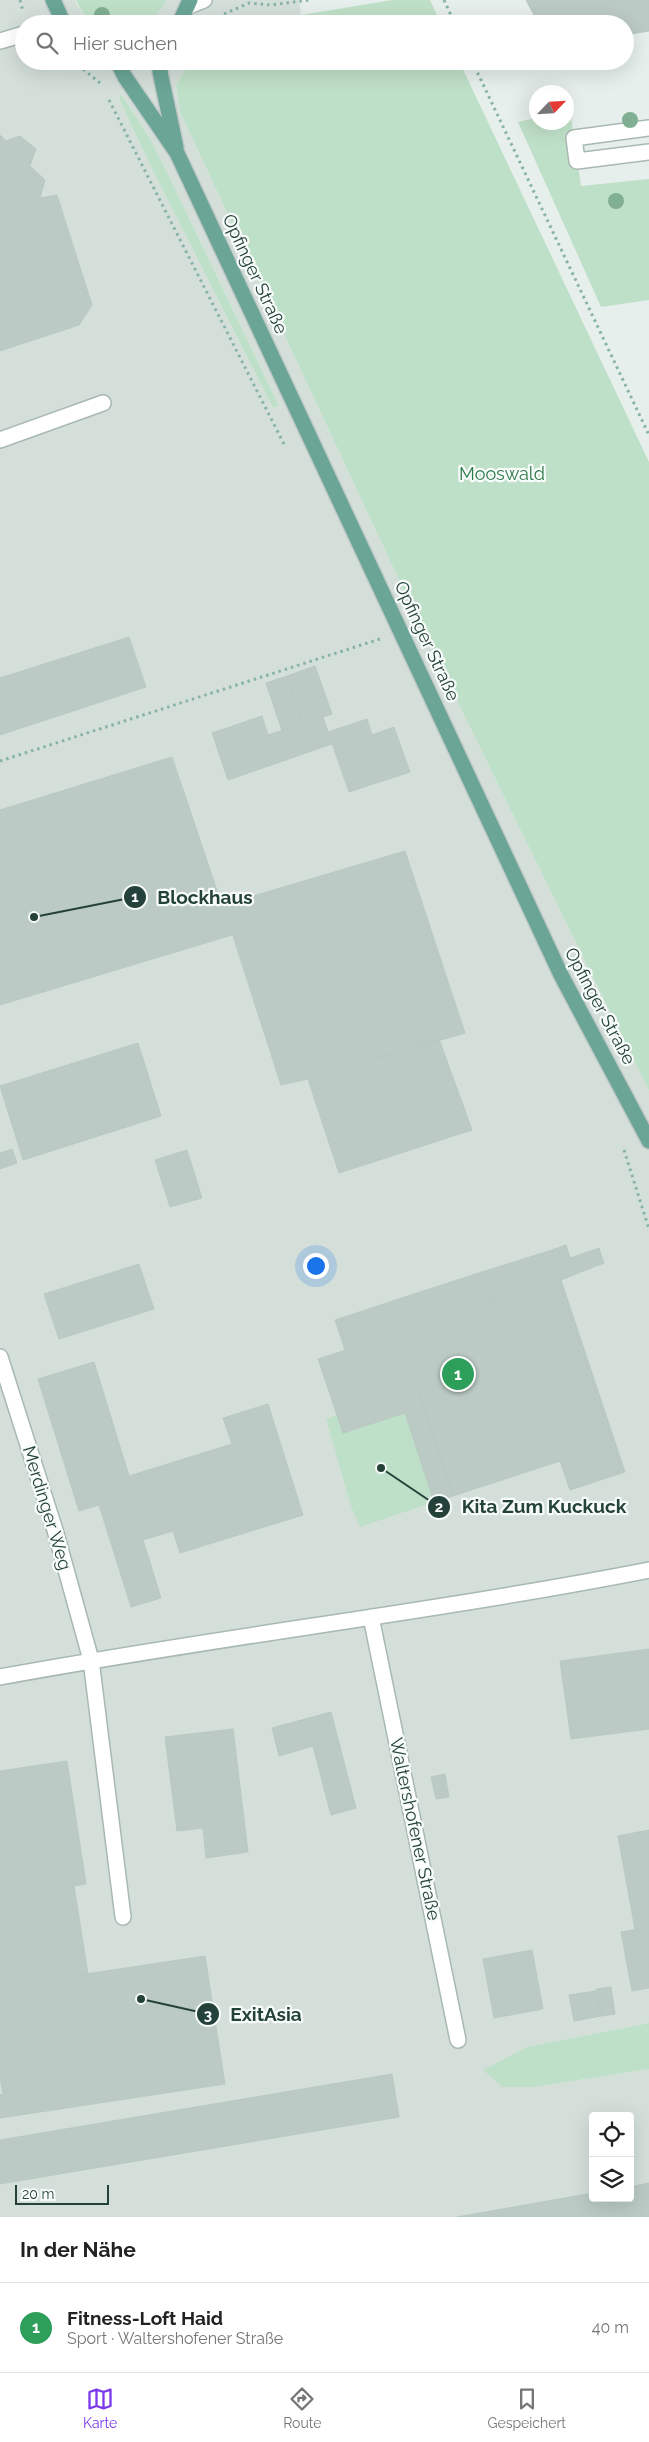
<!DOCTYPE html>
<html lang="de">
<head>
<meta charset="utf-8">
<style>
	body { margin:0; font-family:Raleway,sans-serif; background:#f6f6f6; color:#222 }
	.controls { position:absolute; right:15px; bottom:15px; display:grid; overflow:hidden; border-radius:5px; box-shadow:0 5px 20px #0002 }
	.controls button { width:45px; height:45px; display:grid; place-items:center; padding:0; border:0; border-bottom:1px solid #e0e0e0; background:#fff; color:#222; font:25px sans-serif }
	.compass { position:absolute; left:529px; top:85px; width:45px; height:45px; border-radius:50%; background:#fff; box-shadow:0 5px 20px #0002; rotate:65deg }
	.scale { position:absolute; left:15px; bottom:12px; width:94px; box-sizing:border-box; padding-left:5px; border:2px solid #24423a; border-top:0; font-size:14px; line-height:18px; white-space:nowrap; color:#24423a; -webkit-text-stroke:4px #f7fbf9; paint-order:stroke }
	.you { position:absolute; left:315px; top:1265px; width:18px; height:18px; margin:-12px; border:4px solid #fff; border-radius:50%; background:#1a73e8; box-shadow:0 0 0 8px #1a73e833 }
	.badge { display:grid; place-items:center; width:32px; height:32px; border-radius:50%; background:#7c3aed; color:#fff; font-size:16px; font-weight:700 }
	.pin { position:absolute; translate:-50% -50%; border:2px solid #fff; box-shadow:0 1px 5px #0006 }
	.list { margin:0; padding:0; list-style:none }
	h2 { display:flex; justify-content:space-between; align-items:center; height:65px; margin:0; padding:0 20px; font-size:21px }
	h2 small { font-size:16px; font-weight:400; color:#767676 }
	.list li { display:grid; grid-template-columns:32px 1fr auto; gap:15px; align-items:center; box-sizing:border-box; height:90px; padding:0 20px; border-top:1px solid #e0e0e0 }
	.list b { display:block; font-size:19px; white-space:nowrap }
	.list p { margin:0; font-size:16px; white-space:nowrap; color:#767676 }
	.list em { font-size:16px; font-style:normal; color:#767676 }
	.icon { flex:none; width:28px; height:28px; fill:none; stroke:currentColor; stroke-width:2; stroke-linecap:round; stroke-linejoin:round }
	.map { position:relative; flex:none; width:649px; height:2217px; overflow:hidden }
	.search { position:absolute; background:#fff; box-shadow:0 5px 20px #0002; left:15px; right:15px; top:15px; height:55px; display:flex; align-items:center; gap:12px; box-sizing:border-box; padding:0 18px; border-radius:28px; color:#767676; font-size:19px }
	.sheet { height:155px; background:#fff }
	nav { display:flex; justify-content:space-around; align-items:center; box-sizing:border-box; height:70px; border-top:1px solid #e0e0e0; background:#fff; font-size:14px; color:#767676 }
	nav a { display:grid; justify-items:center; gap:2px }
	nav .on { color:#7c3aed }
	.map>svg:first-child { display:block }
	.built { fill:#d4dfda; fill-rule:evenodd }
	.green { fill:#bfe0c8 }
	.building { fill:#bbcac4; stroke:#b8c9c2 }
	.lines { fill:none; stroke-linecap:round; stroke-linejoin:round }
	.minor-casing { stroke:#a8b8b2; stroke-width:18 }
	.major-casing { stroke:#c2cac8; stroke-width:18 }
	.path { stroke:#86b3a5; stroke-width:3; stroke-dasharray:2.5 4; stroke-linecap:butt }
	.minor { stroke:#fff; stroke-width:15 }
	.major { stroke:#6aa596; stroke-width:15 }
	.tree { fill:#80af93 }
	.labels { text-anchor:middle; stroke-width:4.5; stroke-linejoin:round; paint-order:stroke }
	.street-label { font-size:18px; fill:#24423a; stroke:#f7fbf9 }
	.park-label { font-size:18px; fill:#2d7a4b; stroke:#f7fbf9 }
	.leader { fill:none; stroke:#24423a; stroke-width:2 }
	.callout-dot { fill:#24423a; stroke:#f7fbf9; stroke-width:2 }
	.mark-label { font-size:15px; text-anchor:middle; font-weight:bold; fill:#fff }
	.callout-label { font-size:19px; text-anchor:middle; font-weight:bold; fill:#24423a; stroke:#f7fbf9; stroke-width:4.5; stroke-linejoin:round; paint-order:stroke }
</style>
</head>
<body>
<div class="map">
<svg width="649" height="2217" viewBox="0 0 649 2217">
	<rect width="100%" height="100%" fill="#e6efeb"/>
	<!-- built -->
	<path class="built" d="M0 0H75L79 8 90 20 98 24H24V61H190L176 85 180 112 429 644 649 1091V2023L528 2047 535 2087 649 2069V2217H0ZM121 94 148 135 168 174 279 406 273 408 152 169 119 99ZM593 2116H630V2198H593Z
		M166 0H299L301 15 233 18 221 24H143L152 19Z"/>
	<!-- green -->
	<path class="green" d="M76 0H166C162 9 155 18 146 22 140 25 133 24 126 24 102 24 87 26 76 0Z
		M392 0H430L441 24H221L233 18 301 15Z
		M190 61H459L649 462V1091L429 644 180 112 176 85Z
		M121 94 148 135 168 174 279 406 273 408 152 169 119 99Z
		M570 110 581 186 649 179V300L601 307 518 122 536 118V122H566L567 111Z
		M405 1413 434 1502 360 1527 351 1506 326 1419 337 1415 343 1433Z
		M649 2023V2069L535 2087H502L483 2070 527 2047Z"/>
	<!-- building -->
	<path class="building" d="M526 0H649V31L625 35V24H532L537 21Z
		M0 135 6 141 20 136 36 149 30 166 45 180 40 198 57 195 92 305 79 325 0 351Z
		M129 637 146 687 0 735V678Z
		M315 666 332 714 303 724 287 676Z
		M287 676 303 724 282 731 266 683Z
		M262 716 268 735 323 717 332 744 228 780 212 733Z
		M367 719 372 735 394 727 410 772 349 792 328 732Z
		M172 757 232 935 0 1005V810Z
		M405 851 465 1033 308 1079 281 1085 223 905Z
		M439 1039 472 1130 339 1173 308 1079Z
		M138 1043 161 1116 23 1160 0 1086Z
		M12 1149 17 1163 0 1169V1153Z
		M187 1150 202 1198 170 1207 155 1160Z
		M566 1245 570 1258 599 1248 604 1263 561 1280 552 1250Z
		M552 1250 561 1280 491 1303 482 1272Z
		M139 1264 154 1309 59 1339 44 1294Z
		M482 1272 491 1303 421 1325 411 1295Z
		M561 1280 625 1472 570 1490 560 1461 453 1496 418 1389 337 1415 318 1359Z
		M411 1295 421 1325 345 1350 335 1320Z
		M94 1362 129 1476 232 1444 223 1418 268 1404 303 1515 180 1553 173 1531 143 1540 161 1598 131 1607 99 1505 79 1511 38 1379Z
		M418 1389 453 1496 434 1502 405 1413 343 1433 337 1415Z
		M649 1649V1729L571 1739 560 1661Z
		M331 1712 356 1808 331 1815 313 1746 279 1756 272 1728Z
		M233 1729 248 1852 206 1858 203 1828 177 1831 165 1737Z
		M67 1761 86 1884 0 1899V1771Z
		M445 1774 449 1797 436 1799 431 1777Z
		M649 1830V1927L635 1929 618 1836Z
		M74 1886 88 1974 0 1987V1899Z
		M649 1927V1988L632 1991 621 1932Z
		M532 1950 543 2009 494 2018 483 1959Z
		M205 1956 225 2084 0 2118V2095L3 2094 0 2077V1987Z
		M611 1987 615 2014 601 2016 596 1989Z
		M596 1991 601 2016 574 2021 569 1995Z
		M392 2074 399 2117 0 2184V2140Z
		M649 2183V2217H457L593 2193V2198H630V2187Z"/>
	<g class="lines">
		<!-- minor casing -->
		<g class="minor-casing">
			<path id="minor" d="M189 6 204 0
				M0 41 24 34
				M649 128 574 138 577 161 649 152
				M0 440 103 403
				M0 1357 55 1530 91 1660 123 1917
				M371 1617 458 2040
				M0 1677C216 1637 434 1612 649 1570"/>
		</g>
		<!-- major casing -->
		<g class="major-casing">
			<path id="major" d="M53 0 64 24
				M179 24 190 0
				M117 61 125 77 177 153 561 975 649 1141
				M162 61 160 72 176 147"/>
		</g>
		<!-- path -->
		<path class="path" d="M20 0 23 11
			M444 0 455 24
			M224 14 249 3 271 5 309 0
			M73 61 100 83
			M472 61 649 435
			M109 100 284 444
			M0 761 380 639
			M624 1150 649 1229"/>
		<!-- minor -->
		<use href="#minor" class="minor"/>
		<!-- major -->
		<use href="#major" class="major"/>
	</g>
	<!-- trees -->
	<g class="tree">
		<circle cx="102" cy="15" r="8"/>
		<circle cx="630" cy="120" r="8"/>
		<circle cx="616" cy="201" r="8"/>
	</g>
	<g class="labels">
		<!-- street labels -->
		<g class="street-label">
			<text transform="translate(255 274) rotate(65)" y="6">Opfinger Straße</text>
			<text transform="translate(427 641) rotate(65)" y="6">Opfinger Straße</text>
			<text transform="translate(600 1006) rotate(62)" y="6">Opfinger Straße</text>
			<text transform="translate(47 1508) rotate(73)" y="6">Merdinger Weg</text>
			<text transform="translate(415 1829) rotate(78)" y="6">Waltershofener Straße</text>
		</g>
		<!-- park labels -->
		<g class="park-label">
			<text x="502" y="480">Mooswald</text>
		</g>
	</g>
	<!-- callouts -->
	<path class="leader" d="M34 917L135 897M381 1468L439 1507M141 1999L208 2014"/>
	<g class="callout-dot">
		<circle cx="34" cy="917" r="5"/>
		<circle cx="381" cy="1468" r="5"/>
		<circle cx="141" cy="1999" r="5"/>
		<circle cx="135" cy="897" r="12"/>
		<circle cx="439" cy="1507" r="12"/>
		<circle cx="208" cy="2014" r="12"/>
	</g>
	<g class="mark-label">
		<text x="135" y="902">1</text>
		<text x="439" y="1512">2</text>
		<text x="208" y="2020">3</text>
	</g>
	<g class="callout-label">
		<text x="205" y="904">Blockhaus</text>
		<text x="544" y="1513">Kita Zum Kuckuck</text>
		<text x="266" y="2021">ExitAsia</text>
	</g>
</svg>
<div class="controls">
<button><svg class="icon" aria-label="locate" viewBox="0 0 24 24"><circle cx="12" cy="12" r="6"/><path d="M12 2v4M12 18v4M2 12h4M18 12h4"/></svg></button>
<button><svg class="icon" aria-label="layers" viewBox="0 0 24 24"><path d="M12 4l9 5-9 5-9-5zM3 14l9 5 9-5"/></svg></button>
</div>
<svg class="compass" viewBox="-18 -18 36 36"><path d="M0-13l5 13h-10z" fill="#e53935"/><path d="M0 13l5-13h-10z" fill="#767676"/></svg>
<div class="scale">20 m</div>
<div class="you"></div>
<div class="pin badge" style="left:458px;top:1374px;background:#2e9e5b">1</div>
<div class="search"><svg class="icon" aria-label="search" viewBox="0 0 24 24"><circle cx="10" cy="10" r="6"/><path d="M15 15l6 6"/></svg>Hier suchen</div>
</div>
<section class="sheet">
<h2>In der Nähe<small></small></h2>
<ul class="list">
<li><span class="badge" style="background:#2e9e5b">1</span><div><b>Fitness-Loft Haid</b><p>Sport · Waltershofener Straße</p></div><em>40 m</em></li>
</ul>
</section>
<nav>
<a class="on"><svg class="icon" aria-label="map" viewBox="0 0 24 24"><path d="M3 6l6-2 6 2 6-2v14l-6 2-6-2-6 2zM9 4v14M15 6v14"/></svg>Karte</a>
<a><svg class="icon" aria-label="directions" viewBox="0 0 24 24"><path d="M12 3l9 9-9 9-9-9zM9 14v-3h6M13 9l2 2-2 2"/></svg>Route</a>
<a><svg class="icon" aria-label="saved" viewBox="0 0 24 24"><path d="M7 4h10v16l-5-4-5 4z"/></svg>Gespeichert</a>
</nav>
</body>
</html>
